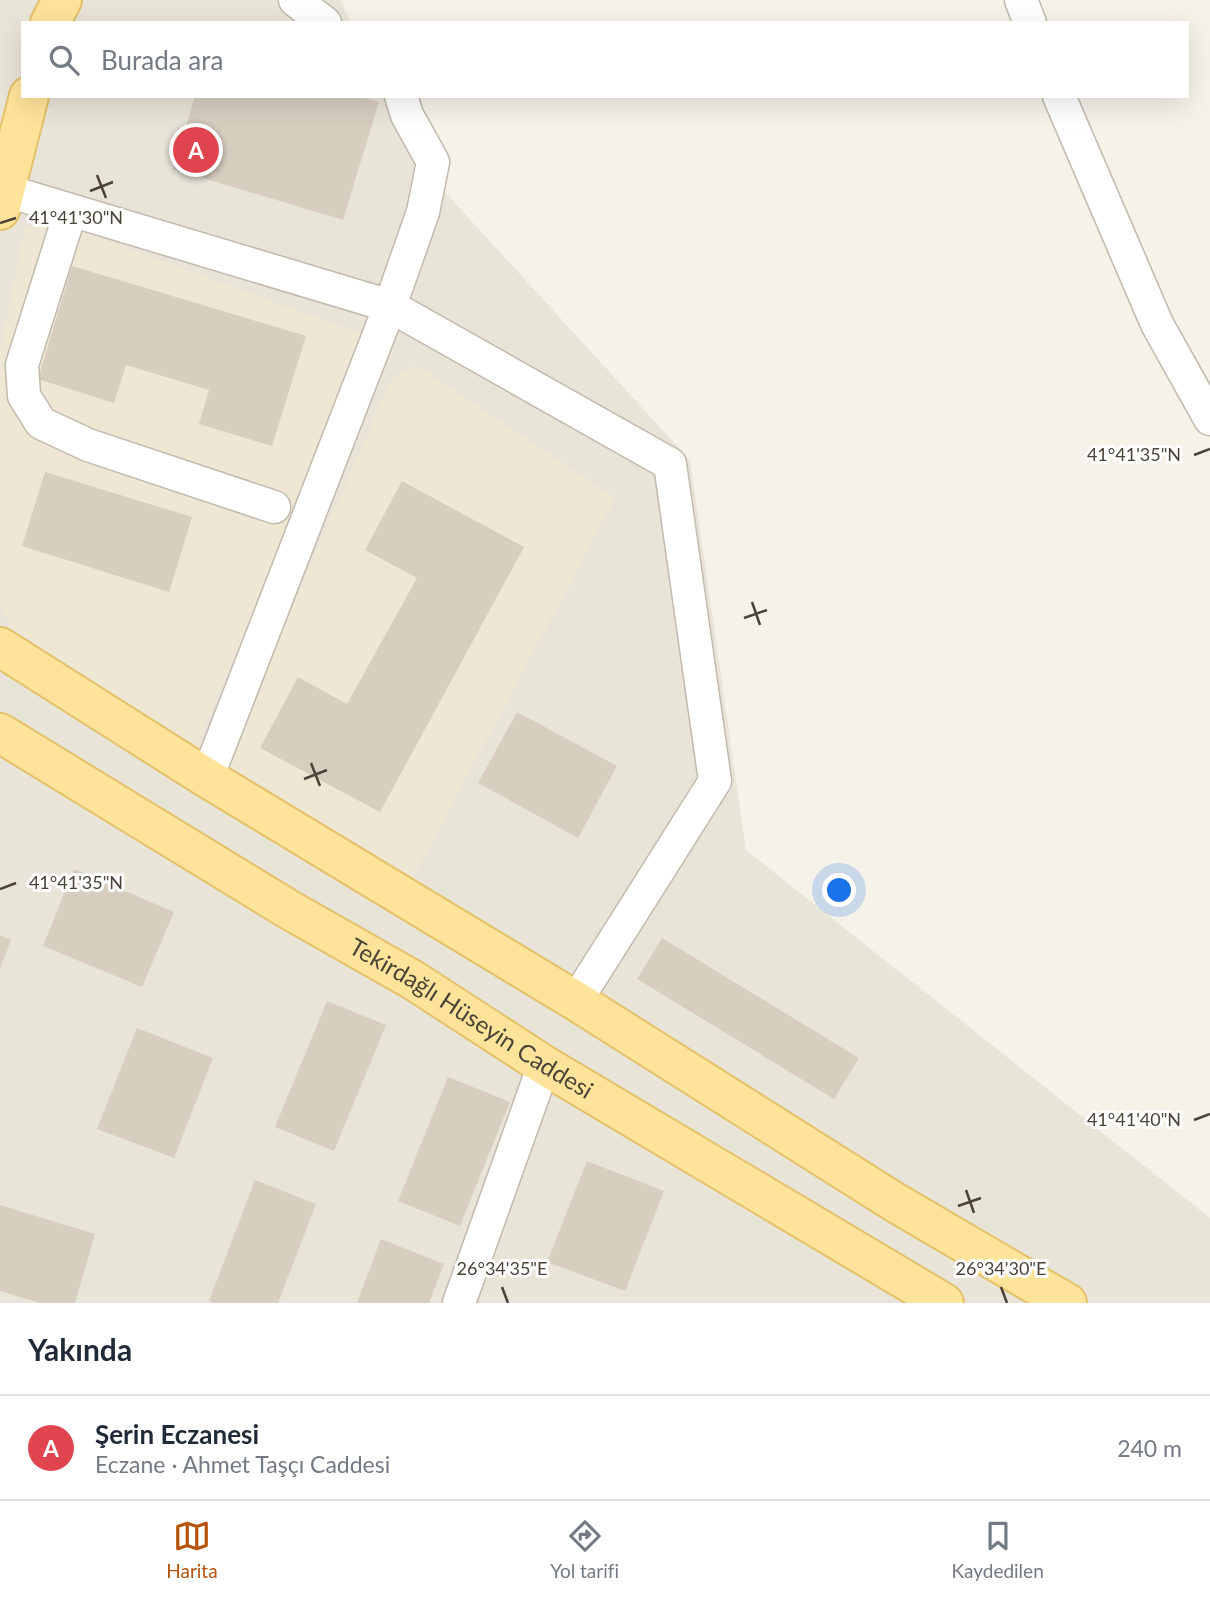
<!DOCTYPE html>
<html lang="tr">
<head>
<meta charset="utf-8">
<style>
	body { margin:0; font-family:Lato,sans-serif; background:#f6f6f7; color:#1f2937 }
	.you { position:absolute; left:840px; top:891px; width:24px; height:24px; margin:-18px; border:5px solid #fff; border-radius:50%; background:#1a73e8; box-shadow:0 0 0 10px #1a73e833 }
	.badge { display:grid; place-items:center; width:46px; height:46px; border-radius:50%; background:#b45309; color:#fff; font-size:23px; font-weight:700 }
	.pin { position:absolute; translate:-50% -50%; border:4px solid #fff; box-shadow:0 2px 7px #0006 }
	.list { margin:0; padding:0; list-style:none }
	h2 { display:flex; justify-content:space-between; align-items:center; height:91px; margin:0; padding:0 28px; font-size:30px }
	h2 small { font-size:23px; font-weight:400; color:#747a83 }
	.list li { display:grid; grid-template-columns:46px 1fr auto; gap:21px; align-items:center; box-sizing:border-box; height:105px; padding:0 28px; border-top:2px solid #e0e1e3 }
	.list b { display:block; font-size:26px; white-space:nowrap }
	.list p { margin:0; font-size:23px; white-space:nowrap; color:#747a83 }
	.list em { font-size:23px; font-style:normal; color:#747a83 }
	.icon { flex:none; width:38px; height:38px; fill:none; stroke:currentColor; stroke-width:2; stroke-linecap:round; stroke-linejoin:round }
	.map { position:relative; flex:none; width:1210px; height:1303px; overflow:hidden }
	.search { position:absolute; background:#fff; box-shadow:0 7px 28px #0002; left:21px; right:21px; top:21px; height:77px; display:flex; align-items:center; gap:18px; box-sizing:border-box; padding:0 24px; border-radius:0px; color:#747a83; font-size:26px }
	.sheet { height:196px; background:#fff }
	nav { display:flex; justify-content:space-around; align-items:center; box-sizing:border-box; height:98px; border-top:2px solid #e0e1e3; background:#fff; font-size:19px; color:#747a83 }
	nav a { display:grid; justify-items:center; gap:4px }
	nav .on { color:#b45309 }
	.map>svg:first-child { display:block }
	.residential { fill:#e9e4d8 }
	.education { fill:#eee7d4 }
	.building { fill:#d7cec0 }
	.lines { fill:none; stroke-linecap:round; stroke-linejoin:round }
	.minor-casing { stroke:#c1baad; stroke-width:35 }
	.major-casing { stroke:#e5c169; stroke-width:42 }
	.minor { stroke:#fff; stroke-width:32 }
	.major { stroke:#fee39a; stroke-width:38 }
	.ticks { fill:none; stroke:#4a4338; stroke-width:2.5 }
	.labels { text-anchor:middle; stroke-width:6; stroke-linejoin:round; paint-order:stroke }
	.street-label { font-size:24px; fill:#4a4338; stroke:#fff }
	.ticks-label { font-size:18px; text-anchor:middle; fill:#4a4338; stroke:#fff; stroke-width:6; stroke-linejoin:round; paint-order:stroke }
</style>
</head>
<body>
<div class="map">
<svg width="1210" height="1303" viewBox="0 0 1210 1303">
	<rect width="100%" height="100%" fill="#f5f2ea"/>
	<!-- residential -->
	<path class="residential" d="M0 0H340L351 23H23V96H387L421 166 690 460 746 850 1210 1218V1303H0Z"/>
	<!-- education -->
	<path class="education" d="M48 219 361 334 370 349 196 746 175 754 9 624 0 606V353L25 227Z
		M418 366 615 499 411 881 223 767 392 377Z"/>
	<!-- building -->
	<path class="building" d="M195 96H359L379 102 343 220 173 169Z
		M72 266 306 336 272 446 199 424 209 390 126 365 114 403 38 379Z
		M45 472 192 517 169 592 22 546Z
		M402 481 524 547 380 812 260 748 298 677 347 704 417 578 365 550Z
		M517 712 617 766 578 838 478 783Z
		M74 869 174 912 142 987 43 946Z
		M0 935 11 940 0 968Z
		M662 938 859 1058 834 1099 637 979Z
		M327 1001 386 1025 334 1151 275 1127Z
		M137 1028 213 1058 174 1158 97 1129Z
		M448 1077 510 1102 460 1226 398 1201Z
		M587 1161 664 1191 625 1291 547 1262Z
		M255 1180 316 1204 278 1303H214L209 1301Z
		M0 1205 95 1234 75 1303H40L0 1291Z
		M381 1239 444 1264 429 1303H357Z"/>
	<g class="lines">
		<!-- minor casing -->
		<g class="minor-casing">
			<path id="minor" d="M295 0 325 23
				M1021 0 1030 23
				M1059 96 1157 324 1210 419
				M4 190 390 306 423 212 433 162 407 115 401 96
				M71 210 22 365 24 396 41 423 88 445 274 507
				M207 778 390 306 670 464 715 781 576 1001
				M459 1303 544 1065"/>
		</g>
		<!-- major casing -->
		<g class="major-casing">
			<g id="major">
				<path d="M50 23 62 0"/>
				<path d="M0 210 29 96"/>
				<path d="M0 647 207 778 576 1001 896 1203 1067 1303"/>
				<path id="s1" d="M0 733 288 909 413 980 544 1065 944 1303"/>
			</g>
		</g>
		<!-- minor -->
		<use href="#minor" class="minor"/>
		<!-- major -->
		<use href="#major" class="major"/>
	</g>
	<!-- ticks -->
	<path class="ticks" d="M97 175 106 198M90 191 113 182M0 223 16 218M1194 455 1210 449M752 602 760 625M744 618 767 610M311 763 320 786M304 779 327 770M0 889 16 883M1194 1120 1210 1114M966 1190 974 1213M958 1206 981 1198M502 1287 508 1303M1001 1287 1007 1303"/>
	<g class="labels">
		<!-- street labels -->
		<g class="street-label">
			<text dy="8" stroke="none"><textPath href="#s1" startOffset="551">Tekirdağlı Hüseyin Caddesi</textPath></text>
		</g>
	</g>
	<g class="ticks-label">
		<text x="76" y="224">41°41'30"N</text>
		<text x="1134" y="461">41°41'35"N</text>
		<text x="76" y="889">41°41'35"N</text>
		<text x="1134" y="1126">41°41'40"N</text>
		<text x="502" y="1275">26°34'35"E</text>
		<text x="1001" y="1275">26°34'30"E</text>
	</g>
</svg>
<div class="you"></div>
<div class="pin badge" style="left:196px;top:150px;background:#e0444e">A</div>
<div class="search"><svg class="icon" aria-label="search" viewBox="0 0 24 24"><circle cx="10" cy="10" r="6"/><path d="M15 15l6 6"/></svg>Burada ara</div>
</div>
<section class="sheet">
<h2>Yakında<small></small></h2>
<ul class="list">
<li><span class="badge" style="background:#e0444e">A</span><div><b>Şerin Eczanesi</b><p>Eczane · Ahmet Taşçı Caddesi</p></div><em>240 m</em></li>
</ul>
</section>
<nav>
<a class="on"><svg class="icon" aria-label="map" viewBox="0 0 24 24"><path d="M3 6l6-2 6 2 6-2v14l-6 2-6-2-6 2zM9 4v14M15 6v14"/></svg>Harita</a>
<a><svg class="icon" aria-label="directions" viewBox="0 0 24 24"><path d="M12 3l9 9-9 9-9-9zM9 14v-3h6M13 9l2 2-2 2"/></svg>Yol tarifi</a>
<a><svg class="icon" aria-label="saved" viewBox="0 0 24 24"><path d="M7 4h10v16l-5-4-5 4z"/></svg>Kaydedilen</a>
</nav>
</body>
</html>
